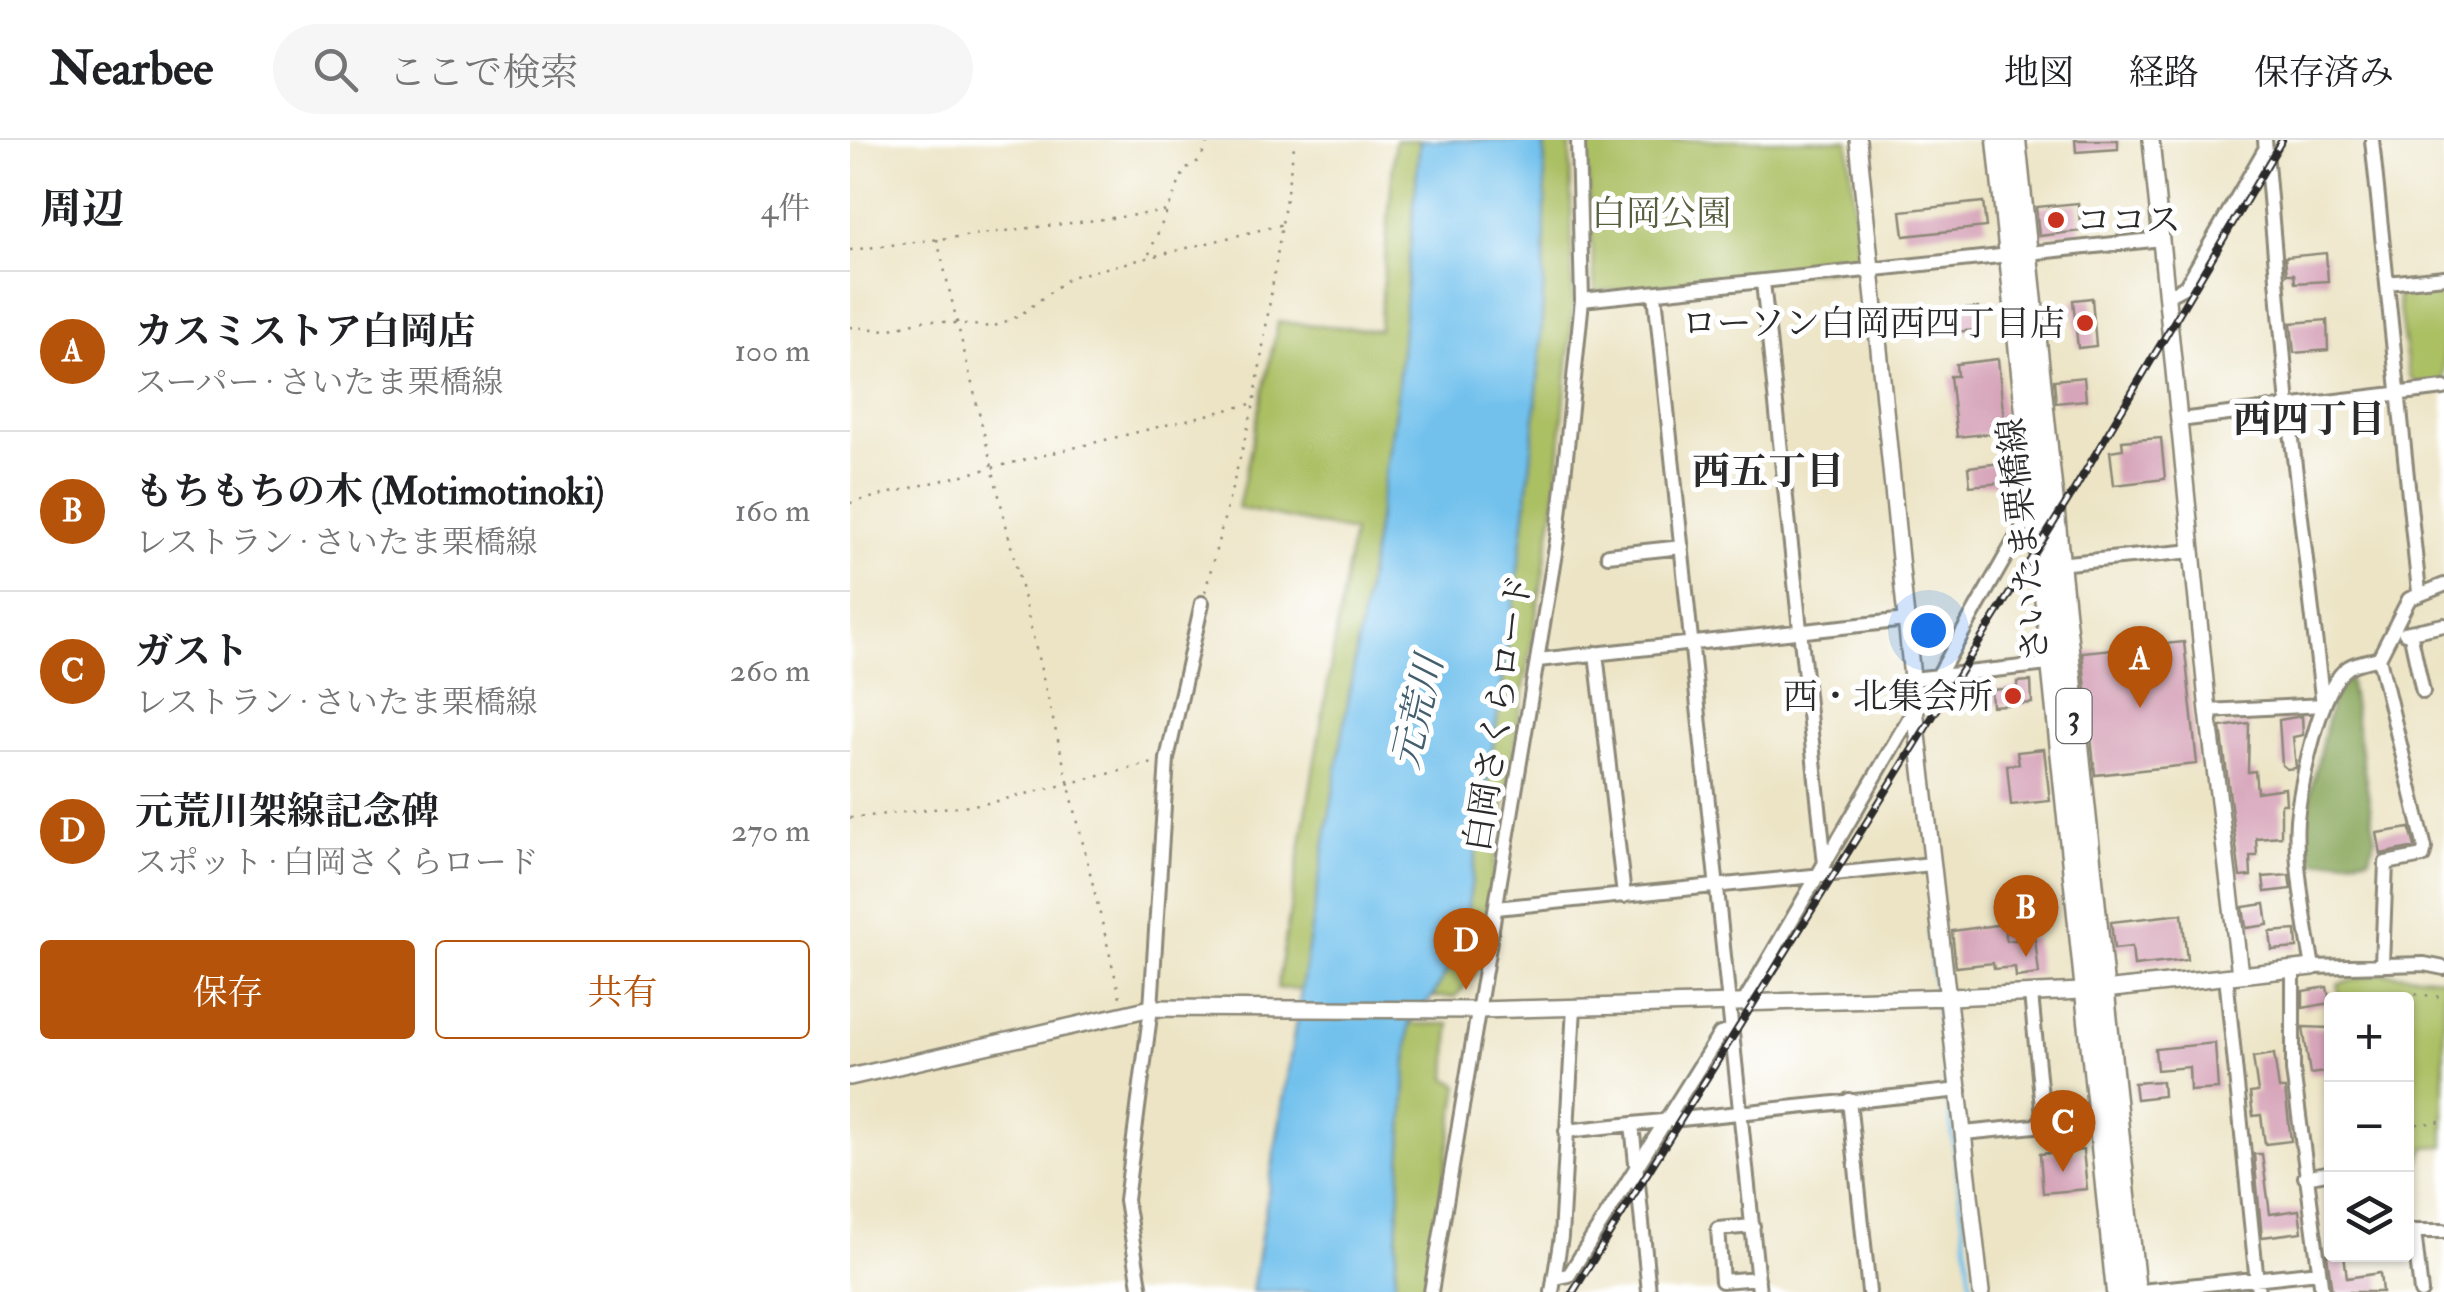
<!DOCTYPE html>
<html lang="ja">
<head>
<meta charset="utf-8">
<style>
	body { margin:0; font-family:"IM FELL Double Pica","Noto Serif JP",serif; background:#f6f6f6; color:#202124 }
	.controls { position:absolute; right:30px; bottom:30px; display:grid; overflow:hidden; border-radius:10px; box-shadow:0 2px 8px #0004 }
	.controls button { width:90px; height:90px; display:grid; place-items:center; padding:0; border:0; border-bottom:2px solid #e0e0e0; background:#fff; color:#202124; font:50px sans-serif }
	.you { position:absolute; left:1078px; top:490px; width:35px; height:35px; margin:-25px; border:8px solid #fff; border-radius:50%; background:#1a73e8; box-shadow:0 0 0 15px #1a73e833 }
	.badge { display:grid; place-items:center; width:65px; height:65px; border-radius:50%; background:#b45309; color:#fff; font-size:32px; font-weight:700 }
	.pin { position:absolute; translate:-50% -82px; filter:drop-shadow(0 2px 5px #0008) }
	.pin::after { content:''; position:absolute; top:52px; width:35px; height:30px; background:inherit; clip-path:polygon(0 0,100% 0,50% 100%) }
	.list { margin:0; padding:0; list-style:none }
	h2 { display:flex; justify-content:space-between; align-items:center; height:130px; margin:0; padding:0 40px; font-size:42px }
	h2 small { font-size:32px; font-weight:400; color:#757577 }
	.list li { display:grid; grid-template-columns:65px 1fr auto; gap:30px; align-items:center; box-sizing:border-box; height:160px; padding:0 40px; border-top:2px solid #e0e0e0 }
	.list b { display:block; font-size:38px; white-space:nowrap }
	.list p { margin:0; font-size:32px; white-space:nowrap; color:#757577 }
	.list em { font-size:32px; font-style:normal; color:#757577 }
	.actions { display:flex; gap:20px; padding:30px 40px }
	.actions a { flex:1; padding:22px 0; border:2px solid #b45309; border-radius:10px; text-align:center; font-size:35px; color:#b45309 }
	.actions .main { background:#b45309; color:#fff }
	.icon { flex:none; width:55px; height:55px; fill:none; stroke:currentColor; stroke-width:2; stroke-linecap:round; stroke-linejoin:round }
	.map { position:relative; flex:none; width:1594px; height:1152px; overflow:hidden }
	header { display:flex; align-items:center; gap:60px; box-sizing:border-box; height:140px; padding:0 50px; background:#fff; border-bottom:2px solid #e0e0e0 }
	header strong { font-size:48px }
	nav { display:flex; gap:55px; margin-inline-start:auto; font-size:35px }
	.search { width:700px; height:90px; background:#f6f6f6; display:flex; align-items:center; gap:25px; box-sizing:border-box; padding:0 35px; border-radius:55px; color:#757577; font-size:38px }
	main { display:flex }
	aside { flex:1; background:#fff }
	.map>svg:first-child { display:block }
	.green { fill:#abbf64; stroke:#6b7548; stroke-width:2.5 }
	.forest { fill:#88a65a; stroke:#5a6842; stroke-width:2.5 }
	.water { fill:#72c1ed; stroke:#4e768c; stroke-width:2.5 }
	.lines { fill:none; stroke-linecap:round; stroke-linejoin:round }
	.stream { stroke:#72c1ed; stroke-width:4 }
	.building { fill:#d7a5ba }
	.minor-casing { stroke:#8c8878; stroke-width:18 }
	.tertiary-casing { stroke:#8c8878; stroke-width:20 }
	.primary-casing { stroke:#8c8878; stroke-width:25 }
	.path { stroke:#8c8878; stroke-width:2.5; stroke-dasharray:2.5 8; stroke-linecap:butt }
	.minor { stroke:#fff; stroke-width:12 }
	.tertiary { stroke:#fff; stroke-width:15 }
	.primary { stroke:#fff; stroke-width:20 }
	.rail-casing { stroke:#2b2b2b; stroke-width:8 }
	.rail { stroke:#fff; stroke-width:4; stroke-dasharray:11; stroke-linecap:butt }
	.poi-dot { fill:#c8321e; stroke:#fff; stroke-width:4 }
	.labels { text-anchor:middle; stroke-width:10; stroke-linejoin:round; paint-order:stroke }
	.shield { fill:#fff; stroke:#6b6b6b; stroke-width:2.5 }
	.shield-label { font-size:32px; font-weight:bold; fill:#2b2b2b }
	.park-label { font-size:35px; fill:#585f3f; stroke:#fff }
	.poi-label { font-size:35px; fill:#2b2b2b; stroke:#fff; text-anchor:end }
	.street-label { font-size:35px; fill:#2b2b2b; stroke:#fff }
	.neighbourhood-label { font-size:38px; font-weight:bold; fill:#2b2b2b; stroke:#fff }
	.water-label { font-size:38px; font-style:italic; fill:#44606f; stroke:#fff }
</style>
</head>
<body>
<header>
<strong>Nearbee</strong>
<div class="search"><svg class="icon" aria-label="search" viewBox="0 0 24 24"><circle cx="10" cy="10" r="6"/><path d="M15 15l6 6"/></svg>ここで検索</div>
<nav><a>地図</a><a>経路</a><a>保存済み</a></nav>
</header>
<main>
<aside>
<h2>周辺<small>4件</small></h2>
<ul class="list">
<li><span class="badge">A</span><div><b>カスミストア白岡店</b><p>スーパー · さいたま栗橋線</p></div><em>100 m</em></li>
<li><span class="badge">B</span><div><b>もちもちの木 (Motimotinoki)</b><p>レストラン · さいたま栗橋線</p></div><em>160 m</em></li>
<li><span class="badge">C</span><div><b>ガスト</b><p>レストラン · さいたま栗橋線</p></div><em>260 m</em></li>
<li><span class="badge">D</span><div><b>元荒川架線記念碑</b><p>スポット · 白岡さくらロード</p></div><em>270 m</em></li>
</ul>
<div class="actions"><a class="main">保存</a><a>共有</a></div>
</aside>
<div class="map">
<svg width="1594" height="1152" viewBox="0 0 1594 1152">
	<rect width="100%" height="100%" fill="#fff"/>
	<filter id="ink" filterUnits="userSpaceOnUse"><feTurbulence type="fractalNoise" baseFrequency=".01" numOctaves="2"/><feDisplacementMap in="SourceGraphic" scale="20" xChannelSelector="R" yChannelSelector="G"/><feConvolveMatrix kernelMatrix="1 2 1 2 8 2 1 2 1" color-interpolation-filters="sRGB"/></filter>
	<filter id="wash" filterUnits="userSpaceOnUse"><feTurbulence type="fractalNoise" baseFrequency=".0048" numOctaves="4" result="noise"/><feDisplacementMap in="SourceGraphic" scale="40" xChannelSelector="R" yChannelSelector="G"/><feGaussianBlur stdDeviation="2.25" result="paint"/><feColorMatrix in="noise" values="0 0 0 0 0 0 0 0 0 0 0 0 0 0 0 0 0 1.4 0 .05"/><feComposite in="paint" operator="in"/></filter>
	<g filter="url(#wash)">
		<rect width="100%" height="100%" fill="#ece4c5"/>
		<!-- green -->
		<path class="green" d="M545 0H570L546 266 455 850 427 848 503 392 388 368 428 182 529 190Z
			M694 0H720L723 170 705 363 626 834 605 857H582L612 805C652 539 703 270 694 0Z
			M735 0H998L1010 127 745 152Z
			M1594 143V243L1567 245 1559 236 1546 148Z
			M1531 833 1594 838V1006L1576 1007 1564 1033 1557 1034 1556 859H1489L1488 844Z
			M559 884H600L597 939 609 945 575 1152H544Z"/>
		<!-- forest -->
		<path class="forest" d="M1499 538 1525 696 1520 717 1460 722 1454 681 1485 546Z"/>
		<!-- water -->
		<path class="water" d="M570 0H694C703 271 652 539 612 805L582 857 559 884 544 1152H402L546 266Z"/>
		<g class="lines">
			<!-- stream -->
			<path class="stream" d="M1078 791 1085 851
				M1086 860 1122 1152"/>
		</g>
		<g id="blocks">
			<!-- building -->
			<path class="building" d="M1225 0H1268V9L1226 12Z
				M1133 62 1136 87 1054 96 1051 71Z
				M1228 63 1231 91 1189 96 1186 67Z
				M1476 113 1478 141 1445 143 1444 134H1437L1435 117Z
				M1242 158 1246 206 1228 208 1223 160Z
				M1128 168 1130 190 1099 192 1097 170Z
				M1477 180 1478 210 1444 213 1441 183Z
				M1148 219 1155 292 1107 297 1100 236H1107L1106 224Z
				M1234 237 1236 260 1206 263 1204 240Z
				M1311 298 1315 339 1264 345 1260 311 1273 309 1272 301Z
				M1160 322 1163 342 1120 346 1118 327Z
				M1334 502 1347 624 1245 635 1232 512Z
				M1181 541 1182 563 1142 566 1141 550 1167 548V542Z
				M1452 576 1453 595 1443 597 1446 628 1437 629 1432 625 1429 580Z
				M1399 583 1398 632 1405 631 1407 652 1435 648 1436 664H1431V696L1406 698 1407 716H1400L1401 736 1390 737 1371 587Z
				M1194 609 1200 661 1161 665 1157 625 1169 624 1167 612Z
				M1560 688 1565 707 1531 714 1527 693Z
				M1439 735 1441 749 1415 752 1413 737Z
				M1415 764 1418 785 1396 788 1393 767Z
				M1332 774 1337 820 1284 826 1282 807 1264 809 1261 782Z
				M1154 784 1156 801 1185 798 1189 834 1166 837 1165 827 1144 829 1143 823 1106 827 1102 791Z
				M1446 790 1447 808 1422 810 1420 792Z
				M1477 847 1480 863 1453 868V851Z
				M1453 887 1479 888 1476 906 1481 931 1460 934Z
				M1365 903 1368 949 1340 951 1339 927 1307 930 1305 909Z
				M1424 914 1429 949H1435L1441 1001 1415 1004 1411 975 1403 976 1400 953 1408 952 1403 917Z
				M1312 941 1313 956 1286 959 1284 943Z
				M1233 1010 1237 1049 1193 1053 1190 1014Z
				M1404 1014H1412L1420 1074 1449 1070 1452 1092 1412 1097Z
				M1477 1114H1494L1497 1138 1530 1133 1532 1152H1482Z"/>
		</g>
	</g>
	<g filter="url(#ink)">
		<use href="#blocks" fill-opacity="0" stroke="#8c8878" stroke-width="2.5"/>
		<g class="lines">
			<!-- minor casing -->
			<g class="minor-casing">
				<path id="minor" d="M1415 0 1438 266 1473 565
					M1522 0 1569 452
					M913 142 975 724
					M1537 143 1594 137
					M805 154 909 1152
					M1319 155 1336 146 1414 11
					M732 160 1312 99
					M1329 280 1594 248
					M758 415 832 407
					M1207 424 1343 411
					M1560 492 1573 552
					M1555 493 1594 485
					M746 513 774 756
					M1529 518C1519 521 1507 522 1499 527 1470 544 1450 647 1447 680 1444 717 1456 789 1463 827L1574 824 1594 828
					M688 520 1056 480
					M1088 536 1182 370
					M1062 539 1199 524
					M1358 571 1473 565
					M646 768 1082 724
					M1532 824 1536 723 1573 716 1575 708 1529 518 1559 459 1594 445
					M1443 830V930L1472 1152
					M1376 836 1408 1152
					M894 862 1065 568
					M999 960 1019 1152
					M782 984 799 1152
					M716 991 1110 950
					M1114 993 1185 986 1193 978 1181 854
					M1455 1037 1482 1032
					M903 1086 868 1089 872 1141 908 1138
					M1559 1091H1594
					M1564 1091 1571 1152
					M704 1138 719 1135 870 894 882 891
					M291 1152 276 1060 301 868 317 619 352 463
					M581 1152 708 395 732 160 728 0
					M702 1152 711 1097 724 867
					M1282 1152 1469 1132"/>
			</g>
			<!-- tertiary casing -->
			<g class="tertiary-casing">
				<path id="tertiary" d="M1008 0 1065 568 1131 1152
					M1301 0 1358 571 1390 834
					M0 937 301 868 628 870 1100 857 1254 850 1463 827"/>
			</g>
			<!-- primary casing -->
			<g class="primary-casing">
				<path id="primary" d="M1148 0 1267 1152
					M1165 0 1285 1152"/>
			</g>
			<!-- path -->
			<path class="path" d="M87 99 271 861
				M0 110 319 71
				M299 114 335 29 350 20 359 0
				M0 187 37 190 76 180 142 187 169 176 220 137 434 84
				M0 363 401 264
				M355 452 404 264 445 0
				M0 678 139 663 303 623
				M1545 859 1562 854 1594 857
				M1556 985 1594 982"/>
			<!-- minor -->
			<use href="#minor" class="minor"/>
			<!-- tertiary -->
			<use href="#tertiary" class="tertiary"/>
			<!-- primary -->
			<use href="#primary" class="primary"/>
			<!-- rail casing -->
			<g class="rail-casing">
				<path id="rail" d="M723 1152 1223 352 1432 0"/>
			</g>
			<!-- rail -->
			<use href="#rail" class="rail"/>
		</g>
	</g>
	<!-- markers -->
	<g class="poi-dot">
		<circle cx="1206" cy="80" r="10"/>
		<circle cx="1235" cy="183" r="10"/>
		<circle cx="1163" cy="556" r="10"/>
	</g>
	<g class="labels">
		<!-- shield labels -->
		<rect class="shield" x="1206.5" y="549" width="35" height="54" rx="8"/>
		<g class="shield-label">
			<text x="1224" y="587">3</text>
		</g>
		<!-- park labels -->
		<g class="park-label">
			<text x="811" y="85">白岡公園</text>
		</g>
		<!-- poi labels -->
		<g class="poi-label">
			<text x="1226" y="92" text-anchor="start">ココス</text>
			<text x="1215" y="195">ローソン白岡西四丁目店</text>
			<text x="1143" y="568">西・北集会所</text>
		</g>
		<!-- street labels -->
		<g class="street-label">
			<text transform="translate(1173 400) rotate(-96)" y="12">さいたま栗橋線</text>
			<text transform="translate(648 573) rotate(-81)" y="12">白岡さくらロード</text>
		</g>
		<!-- neighbourhood labels -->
		<g class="neighbourhood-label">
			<text x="1459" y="292">西四丁目</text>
			<text x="918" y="344">西五丁目</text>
		</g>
		<!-- water labels -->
		<g class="water-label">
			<text transform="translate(567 572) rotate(-77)" y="13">元荒川</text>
		</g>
	</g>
</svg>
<div class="controls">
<button>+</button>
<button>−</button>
<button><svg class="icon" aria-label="layers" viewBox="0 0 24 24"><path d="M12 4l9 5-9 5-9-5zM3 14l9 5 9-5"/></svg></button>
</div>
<div class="you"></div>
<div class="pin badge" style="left:1290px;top:568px">A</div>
<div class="pin badge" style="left:1176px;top:817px">B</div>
<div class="pin badge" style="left:1213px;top:1032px">C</div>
<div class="pin badge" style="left:616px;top:850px">D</div>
</div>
</main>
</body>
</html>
